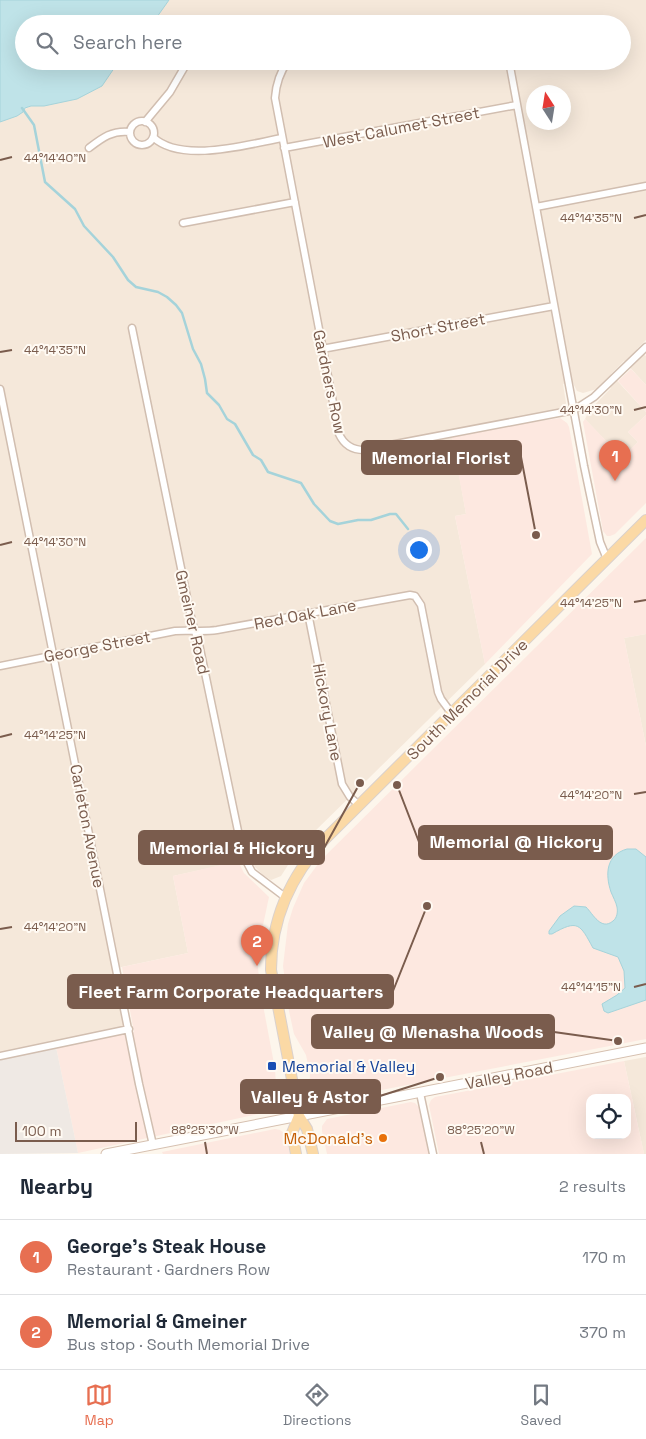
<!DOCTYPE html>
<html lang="en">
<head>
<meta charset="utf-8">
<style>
	body { margin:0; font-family:"Space Grotesk",sans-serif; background:#f6f6f7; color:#1f2937 }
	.controls { position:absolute; right:15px; bottom:15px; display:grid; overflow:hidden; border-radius:10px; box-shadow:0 5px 20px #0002 }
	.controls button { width:45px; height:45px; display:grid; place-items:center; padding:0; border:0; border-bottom:1px solid #e0e1e3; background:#fff; color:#1f2937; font:25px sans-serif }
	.compass { position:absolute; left:526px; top:85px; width:45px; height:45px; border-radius:50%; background:#fff; box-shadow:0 5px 20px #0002; rotate:348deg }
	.scale { position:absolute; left:15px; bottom:12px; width:122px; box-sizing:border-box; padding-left:5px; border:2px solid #7a5c4d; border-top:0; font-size:14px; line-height:18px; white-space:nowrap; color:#7a5c4d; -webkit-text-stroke:4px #fffaf3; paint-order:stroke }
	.you { position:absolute; left:418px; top:549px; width:18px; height:18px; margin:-12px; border:4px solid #fff; border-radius:50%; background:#1a73e8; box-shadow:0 0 0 8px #1a73e833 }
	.badge { display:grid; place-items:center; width:32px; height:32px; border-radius:50%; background:#e76f51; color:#fff; font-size:16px; font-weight:700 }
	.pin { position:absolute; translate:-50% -41px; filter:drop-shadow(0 1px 2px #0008) }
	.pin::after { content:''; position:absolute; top:26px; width:18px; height:15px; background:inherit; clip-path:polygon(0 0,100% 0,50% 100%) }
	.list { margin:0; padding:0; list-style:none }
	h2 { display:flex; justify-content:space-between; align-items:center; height:65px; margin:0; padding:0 20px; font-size:21px }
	h2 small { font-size:16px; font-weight:400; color:#747a83 }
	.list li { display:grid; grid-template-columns:32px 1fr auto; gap:15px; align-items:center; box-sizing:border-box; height:75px; padding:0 20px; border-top:1px solid #e0e1e3 }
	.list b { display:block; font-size:19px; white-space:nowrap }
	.list p { margin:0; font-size:16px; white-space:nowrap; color:#747a83 }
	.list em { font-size:16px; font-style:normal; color:#747a83 }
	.icon { flex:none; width:28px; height:28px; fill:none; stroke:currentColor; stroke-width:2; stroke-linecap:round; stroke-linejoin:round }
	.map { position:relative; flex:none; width:646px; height:1154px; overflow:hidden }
	.search { position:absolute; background:#fff; box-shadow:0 5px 20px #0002; left:15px; right:15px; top:15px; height:55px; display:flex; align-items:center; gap:12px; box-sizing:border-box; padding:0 18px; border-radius:28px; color:#747a83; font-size:19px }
	.sheet { height:215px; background:#fff }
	nav { display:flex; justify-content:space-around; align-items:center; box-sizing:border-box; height:70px; border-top:1px solid #e0e1e3; background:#fff; font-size:14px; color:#747a83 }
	nav a { display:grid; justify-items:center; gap:2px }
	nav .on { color:#e76f51 }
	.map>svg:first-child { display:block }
	.residential { fill:#f5e8da; fill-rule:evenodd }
	.commercial { fill:#fde8e0; fill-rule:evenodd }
	.industrial { fill:#efe9e4 }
	.water { fill:#bfe3e8; stroke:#a5d3da }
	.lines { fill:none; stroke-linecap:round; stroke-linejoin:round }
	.stream { stroke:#a5d3da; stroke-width:2.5 }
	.street-casing { stroke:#d1beb0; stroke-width:9 }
	.secondary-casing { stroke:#d6c0b0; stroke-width:11 }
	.primary-casing { stroke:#dad1cd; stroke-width:12 }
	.street { stroke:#fff; stroke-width:6 }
	.secondary { stroke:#fff; stroke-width:9 }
	.primary { stroke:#fbd9a5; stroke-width:10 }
	.ticks { fill:none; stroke:#7a5c4d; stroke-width:2 }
	.transit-dot { fill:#1a4fb4; stroke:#fffaf3; stroke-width:2 }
	.food-dot { fill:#e8710a; stroke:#fffaf3; stroke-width:2 }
	.labels { text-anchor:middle; stroke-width:4; stroke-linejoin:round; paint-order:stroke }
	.street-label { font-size:16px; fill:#7a5c4d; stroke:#fffaf3 }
	.transit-label { font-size:16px; fill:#164399; stroke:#fffaf3; text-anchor:start }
	.food-label { font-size:16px; fill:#c56008; stroke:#fffaf3; text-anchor:end }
	.ticks-label { font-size:12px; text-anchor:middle; fill:#7a5c4d; stroke:#fffaf3; stroke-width:4; stroke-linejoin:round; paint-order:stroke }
	.leader { fill:none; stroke:#7a5c4d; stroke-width:2 }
	.callout-dot { fill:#7a5c4d; stroke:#fffaf3; stroke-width:2 }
	.callout { fill:#7a5c4d; stroke:#7a5c4d; stroke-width:2 }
	.callout-label { font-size:18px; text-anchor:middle; font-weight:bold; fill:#fff }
</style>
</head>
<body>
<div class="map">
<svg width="646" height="1154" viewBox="0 0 646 1154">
	<rect width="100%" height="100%" fill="#fdf6ec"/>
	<!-- residential -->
	<path class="residential" d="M169 0H646V340L637 349 646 356V385L624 361 611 374 646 412V415L628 432 638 442 622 458 585 419 589 411 611 388 605 383 597 389 583 393 577 391 572 381 563 384 566 403 564 407 559 409 451 430 466 514 455 516 485 664 309 837 299 848 281 876 271 880 263 875 255 867 251 859 173 876 188 953 117 968 129 1029 0 1056V122L31 106H44L113 70 119 61H622V24H152ZM534 92H564V122H534Z
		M646 634V746L624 638Z
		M646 1057V1154H644L624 1061Z"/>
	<!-- commercial -->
	<path class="commercial" d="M631 369 646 385V412L618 381Z
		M646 415V503L615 534 610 536H607L603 531 583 422 585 419 622 457 638 442 628 432Z
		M560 418 567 423 569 427 592 554 485 664 455 516 466 514 451 434Z
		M646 538V634L624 638 646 746V1039L319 1102 312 1101 309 1091 310 1074 306 1055 294 1034 289 1011 283 966 288 924 293 908 304 883 321 860Z
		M238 861 244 873 269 897 259 944 258 967 260 989 275 1069 277 1101 267 1111 258 1114 78 1153 56 1047 134 1032 122 967 188 953 173 876Z
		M624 1061 644 1154H439L429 1105 431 1100 435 1097ZM590 1098H627V1135H590Z
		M411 1102 415 1103 419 1107 429 1154H327L322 1131V1126L327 1119Z
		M275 1129 280 1130 285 1134 290 1154H163L162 1152Z"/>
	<!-- industrial -->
	<path class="industrial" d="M56 1047 78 1153 0 1154V1059Z"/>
	<!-- water -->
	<path class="water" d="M0 0H169L152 24H24V61H119L102 86 77 99 44 106H31L25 108 23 112 17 116 0 122Z
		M627 849H636L646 857V1000L608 1013 604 1011 602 1004 617 995 625 988 624 971 618 957 593 948C580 924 578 919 552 934H549V931L560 916 574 906 586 907C593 914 601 931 613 921 617 918 618 912 617 907 616 902 613 897 611 892 605 874 606 855 627 849Z"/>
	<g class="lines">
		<!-- stream -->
		<path class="stream" d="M22 108 34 125 45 182 75 209 84 226 113 257 128 280 136 287 158 292 167 297 176 305 182 313 193 349 201 364 205 379 207 393 219 405 227 419 235 424 253 455 261 460 268 472 301 483 314 504 330 521 338 524 358 520H371L390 514H396L408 529"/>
		<!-- street casing -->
		<g class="street-casing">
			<path id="street" d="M433 24C449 21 464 17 479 24
				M288 61C280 72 276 84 275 98L339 434C344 445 352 450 364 450L574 410 594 397 646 347
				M509 61 584 466 600 542 607 559
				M130 133a12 12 0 1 1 24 0a12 12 0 1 1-24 0Z
				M145 122 170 92 188 61
				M153 137C181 164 249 144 282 138
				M89 148C102 138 112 130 130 132
				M284 148 517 105
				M536 207 646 186
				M183 223 295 202
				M132 328 192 622 199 644 243 855 252 872 285 897
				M322 349 554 306
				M0 389 139 1084 153 1145
				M308 613 342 784 350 797 359 805
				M0 666 175 631C190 630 203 632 217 630L410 595 415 596 421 605 438 692 441 699 452 714
				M0 1056 129 1029
				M420 1093 433 1154"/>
		</g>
		<!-- secondary casing -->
		<g class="secondary-casing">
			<path id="secondary" d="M106 1154 646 1048"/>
		</g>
		<!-- primary casing -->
		<g class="primary-casing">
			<path id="primary" d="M296 1154 292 1133 299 1116
				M313 1154 307 1129 299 1116 271 970C271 919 291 875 326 838L646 520"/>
		</g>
		<!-- street -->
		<use href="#street" class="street"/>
		<!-- secondary -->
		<use href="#secondary" class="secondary"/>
		<!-- primary -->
		<use href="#primary" class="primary"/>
	</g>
	<!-- ticks -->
	<path class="ticks" d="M0 160 12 157M634 218 646 215M0 352 12 350M634 410 646 407M0 545 12 542M634 602 646 600M0 737 12 734M634 794 646 792M0 929 12 927M634 987 646 984M205 1142 207 1154M481 1142 484 1154"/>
	<!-- markers -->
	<rect class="transit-dot" x="267" y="1061" width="10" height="10" rx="2.5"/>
	<circle class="food-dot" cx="383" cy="1138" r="5"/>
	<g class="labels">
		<!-- street labels -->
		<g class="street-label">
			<text transform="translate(401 127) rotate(-11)" y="6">West Calumet Street</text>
			<text transform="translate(438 327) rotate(-11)" y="6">Short Street</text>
			<text transform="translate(330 382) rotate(78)" y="6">Gardners Row</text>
			<text transform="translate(305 614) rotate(-11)" y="6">Red Oak Lane</text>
			<text transform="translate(193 622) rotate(77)" y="6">Gmeiner Road</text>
			<text transform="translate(97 646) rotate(-11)" y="6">George Street</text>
			<text transform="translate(467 699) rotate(-45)" y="6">South Memorial Drive</text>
			<text transform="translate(328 712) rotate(79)" y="6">Hickory Lane</text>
			<text transform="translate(88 826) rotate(79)" y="6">Carleton Avenue</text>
			<text transform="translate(509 1075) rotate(-11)" y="6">Valley Road</text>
		</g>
		<!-- transit labels -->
		<g class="transit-label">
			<text x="282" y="1072">Memorial &amp; Valley</text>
		</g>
		<!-- food labels -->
		<g class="food-label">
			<text x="373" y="1144">McDonald's</text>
		</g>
	</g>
	<g class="ticks-label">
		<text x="55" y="162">44°14'40"N</text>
		<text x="591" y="222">44°14'35"N</text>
		<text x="55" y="354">44°14'35"N</text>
		<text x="591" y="414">44°14'30"N</text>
		<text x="55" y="546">44°14'30"N</text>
		<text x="591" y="607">44°14'25"N</text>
		<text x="55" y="739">44°14'25"N</text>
		<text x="591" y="799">44°14'20"N</text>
		<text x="55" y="931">44°14'20"N</text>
		<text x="591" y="991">44°14'15"N</text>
		<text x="205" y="1134">88°25'30"W</text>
		<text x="481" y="1134">88°25'20"W</text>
	</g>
	<!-- callouts -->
	<path class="leader" d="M536 535L521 457M397 785L419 842M360 783L324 848M427 906L393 991M618 1041L554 1032M440 1077L380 1096"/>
	<g class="callout-dot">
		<circle cx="536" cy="535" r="5"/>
		<circle cx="397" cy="785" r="5"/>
		<circle cx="360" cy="783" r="5"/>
		<circle cx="427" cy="906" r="5"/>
		<circle cx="618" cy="1041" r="5"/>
		<circle cx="440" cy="1077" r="5"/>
	</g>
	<g class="callout">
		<rect x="362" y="441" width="159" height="33" rx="5"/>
		<rect x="419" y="826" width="193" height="33" rx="5"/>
		<rect x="139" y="831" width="185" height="33" rx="5"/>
		<rect x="68" y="975" width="325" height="33" rx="5"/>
		<rect x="312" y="1015" width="242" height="33" rx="5"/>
		<rect x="241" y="1080" width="139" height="33" rx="5"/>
	</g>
	<g class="callout-label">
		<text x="441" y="464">Memorial Florist</text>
		<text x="516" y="848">Memorial @ Hickory</text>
		<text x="232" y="854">Memorial &amp; Hickory</text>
		<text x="231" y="998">Fleet Farm Corporate Headquarters</text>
		<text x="433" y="1038">Valley @ Menasha Woods</text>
		<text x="310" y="1103">Valley &amp; Astor</text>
	</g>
</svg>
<div class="controls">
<button><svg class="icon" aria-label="locate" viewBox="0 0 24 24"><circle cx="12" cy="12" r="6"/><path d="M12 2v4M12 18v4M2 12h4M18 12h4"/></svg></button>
</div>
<svg class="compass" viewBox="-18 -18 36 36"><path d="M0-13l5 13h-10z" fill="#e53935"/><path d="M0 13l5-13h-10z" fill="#747a83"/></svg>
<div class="scale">100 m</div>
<div class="you"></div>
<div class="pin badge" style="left:615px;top:481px">1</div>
<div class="pin badge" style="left:257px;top:966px">2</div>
<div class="search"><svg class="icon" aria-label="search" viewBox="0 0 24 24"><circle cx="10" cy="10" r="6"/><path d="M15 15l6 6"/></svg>Search here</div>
</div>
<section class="sheet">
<h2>Nearby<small>2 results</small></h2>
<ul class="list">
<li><span class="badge">1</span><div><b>George's Steak House</b><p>Restaurant · Gardners Row</p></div><em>170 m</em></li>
<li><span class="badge">2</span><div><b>Memorial &amp; Gmeiner</b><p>Bus stop · South Memorial Drive</p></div><em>370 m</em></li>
</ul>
</section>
<nav>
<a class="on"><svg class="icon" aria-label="map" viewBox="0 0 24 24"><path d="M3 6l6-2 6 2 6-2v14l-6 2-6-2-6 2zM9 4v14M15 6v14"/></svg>Map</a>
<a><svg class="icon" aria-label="directions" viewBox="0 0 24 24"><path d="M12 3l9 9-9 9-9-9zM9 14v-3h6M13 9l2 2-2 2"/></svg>Directions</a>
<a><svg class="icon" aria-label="saved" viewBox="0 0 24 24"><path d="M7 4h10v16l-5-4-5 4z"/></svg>Saved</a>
</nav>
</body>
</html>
